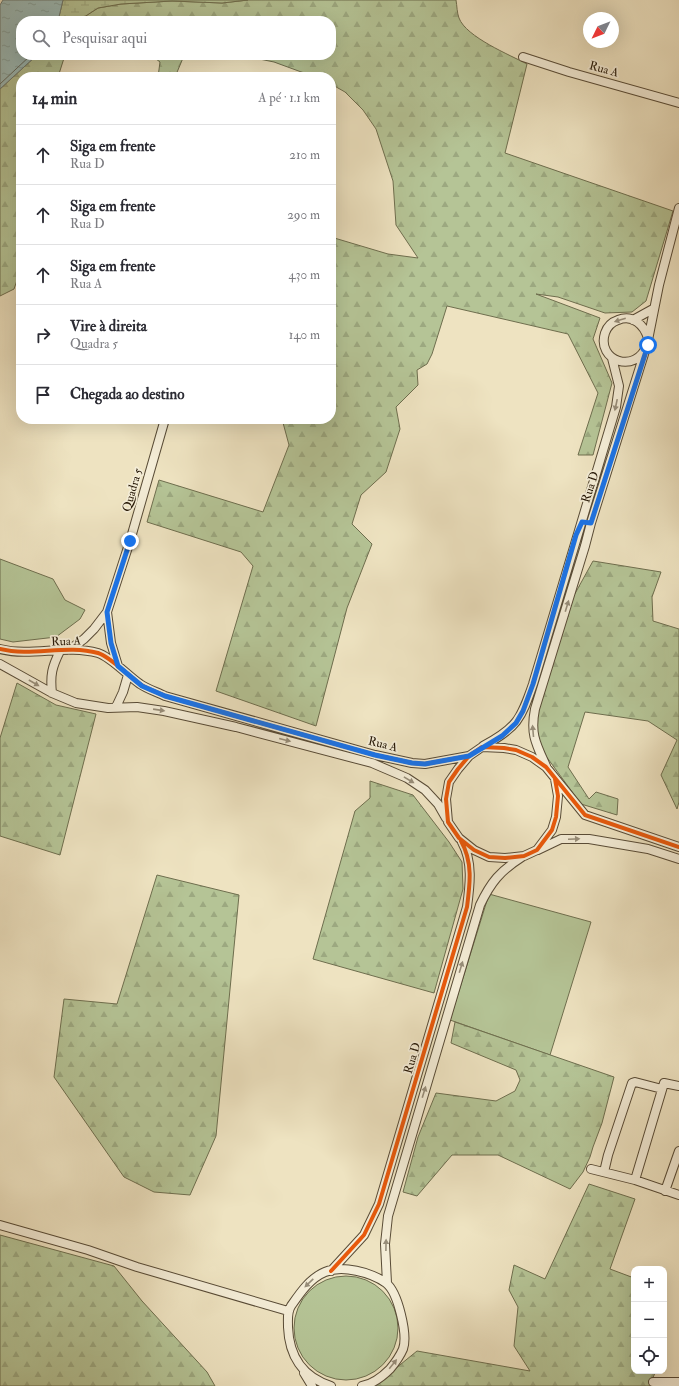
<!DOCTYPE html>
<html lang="pt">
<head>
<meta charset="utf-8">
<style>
	body { margin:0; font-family:"IM FELL Double Pica",serif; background:#f2f2f3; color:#2b2b33 }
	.controls { position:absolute; right:12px; bottom:12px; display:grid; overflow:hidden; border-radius:8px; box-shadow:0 4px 16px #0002 }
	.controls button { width:36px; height:36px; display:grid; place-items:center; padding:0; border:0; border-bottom:1px solid #e1e1e2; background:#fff; color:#2b2b33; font:20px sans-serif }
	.compass { position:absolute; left:583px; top:12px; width:36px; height:36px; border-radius:50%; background:#fff; box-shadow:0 4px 16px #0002; rotate:227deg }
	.stop { position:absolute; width:12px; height:12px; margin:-9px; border:3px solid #1a73e8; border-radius:50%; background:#fff }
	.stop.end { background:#1a73e8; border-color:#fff; box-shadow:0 1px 4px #0008 }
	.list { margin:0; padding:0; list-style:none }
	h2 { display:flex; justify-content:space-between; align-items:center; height:52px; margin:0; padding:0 16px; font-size:17px }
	h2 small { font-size:13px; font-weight:400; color:#7c7c81 }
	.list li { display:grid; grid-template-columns:26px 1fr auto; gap:12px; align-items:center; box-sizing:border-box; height:60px; padding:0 16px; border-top:1px solid #e1e1e2 }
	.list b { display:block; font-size:15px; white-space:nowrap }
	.list p { margin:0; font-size:13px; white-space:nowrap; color:#7c7c81 }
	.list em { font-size:13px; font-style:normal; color:#7c7c81 }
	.icon { flex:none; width:22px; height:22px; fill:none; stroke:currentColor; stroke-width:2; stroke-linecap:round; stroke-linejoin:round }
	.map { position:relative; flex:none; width:679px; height:1386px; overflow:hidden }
	.search { position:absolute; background:#fff; box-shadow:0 4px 16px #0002; left:16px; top:16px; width:320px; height:44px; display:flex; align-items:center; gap:10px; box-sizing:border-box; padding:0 14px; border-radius:16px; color:#7c7c81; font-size:15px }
	.panel { position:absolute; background:#fff; box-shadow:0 4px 16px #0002; left:16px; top:72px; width:320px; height:352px; border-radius:16px }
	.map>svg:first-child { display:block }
	.green { fill:#b5c496; stroke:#6e6e4e }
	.forest { fill:url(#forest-firs); stroke:#6e6e4e }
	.wetland { fill:url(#wetland-marsh); stroke:#6e6e4e }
	.water { fill:url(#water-ripples); stroke:#6d7b73 }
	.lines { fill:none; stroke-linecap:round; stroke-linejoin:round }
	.shore { stroke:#616a61; stroke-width:1 }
	.minor-casing { stroke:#584b36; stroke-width:10 }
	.minor { stroke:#f4edd7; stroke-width:8 }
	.cycleway-casing { stroke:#f4edd7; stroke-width:6 }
	.cycleway { stroke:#e8590c; stroke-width:4 }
	.oneway { fill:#978d79 }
	.route { stroke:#1a73e8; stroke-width:5 }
	.labels { text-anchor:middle; stroke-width:3.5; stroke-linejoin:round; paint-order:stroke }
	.street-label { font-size:12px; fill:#261807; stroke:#f4edd7 }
</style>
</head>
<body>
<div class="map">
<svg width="679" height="1386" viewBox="0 0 679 1386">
	<defs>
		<pattern id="forest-firs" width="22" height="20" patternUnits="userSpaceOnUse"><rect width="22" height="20" fill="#b5c496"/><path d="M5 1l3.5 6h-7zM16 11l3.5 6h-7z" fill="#9ca880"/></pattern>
		<pattern id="wetland-marsh" width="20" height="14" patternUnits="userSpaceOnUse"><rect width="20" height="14" fill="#b5c496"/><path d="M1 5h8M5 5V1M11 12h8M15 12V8" fill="none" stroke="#9ca880"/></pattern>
		<pattern id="water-ripples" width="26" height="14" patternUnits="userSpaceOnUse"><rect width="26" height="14" fill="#9cbdbb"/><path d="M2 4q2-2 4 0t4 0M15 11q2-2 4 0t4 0" fill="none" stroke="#86a29f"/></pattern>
	</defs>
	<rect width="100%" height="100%" fill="#eee3c1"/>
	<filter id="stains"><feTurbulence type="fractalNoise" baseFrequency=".005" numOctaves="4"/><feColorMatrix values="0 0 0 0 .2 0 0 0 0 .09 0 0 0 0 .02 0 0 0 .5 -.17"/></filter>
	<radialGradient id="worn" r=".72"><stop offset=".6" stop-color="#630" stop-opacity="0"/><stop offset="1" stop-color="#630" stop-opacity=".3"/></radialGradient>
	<!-- green -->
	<path class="green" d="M0 559 53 579 65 600 85 610 80 619 56 637 13 642 0 639Z
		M489 894 591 922 550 1055 450 1020Z
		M294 1328a52 52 0 1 1 104 0a52 52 0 1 1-104 0Z"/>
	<!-- forest -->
	<path class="forest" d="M248 0H456C457 6 457 13 459 18 466 37 510 55 527 64L505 153 673 211 646 301 632 312 605 313 558 297 536 294 600 318 593 339 612 383 593 455H578L598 393 568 334 447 306 432 354 427 364 417 370 418 385 396 407 400 429 386 472 361 495 352 524 372 544 347 608 316 726 216 691 253 566 241 552 147 522 159 480 263 512 289 445 282 419H331V237L388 254 418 258 396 225 393 181 376 129 363 110 345 92 331 84V77H315L274 62 240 55H331V21H78L98 8 121 4 172 1 222 3Z
		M37 55 54 57 56 55H65L58 77H21V185L17 196 21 198V269L14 289 0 296V89Z
		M151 55H189L183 58 175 77H158L160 62Z
		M593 561 661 572 652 597 653 621 679 629V802L677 809 661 775 677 740 648 721 585 712 568 767 589 799 596 792 618 799 617 815 581 804 543 752 536 739V718L572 599Z
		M17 683 56 705 96 714 60 855 0 836V738Z
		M370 781 413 795 449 842 462 862 463 889 434 993 313 959 355 811 370 798Z
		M157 875 239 895 216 1136 190 1195 154 1192 124 1177 54 1077 64 999 117 1004Z
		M455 1022 614 1077 602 1123 593 1147 590 1157 583 1172 570 1189 498 1155H452L417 1196 403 1192 418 1137 436 1093 496 1101 515 1091 520 1080 516 1070 451 1043Z
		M589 1184 635 1199 610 1269 634 1278V1371H656L649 1386H374L417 1351 530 1371 514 1346 518 1307 509 1290 514 1265 545 1279Z
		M0 1235 114 1266 142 1301 207 1372 215 1386H0Z"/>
	<!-- wetland -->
	<path class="wetland" d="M63 0H248L222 3 172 1 121 4 98 8 78 21H58Z"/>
	<!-- water -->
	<path class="water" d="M3 0H63L58 21H21V55H37L0 89V5Z"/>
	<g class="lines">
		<!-- shore -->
		<path class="shore" d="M0 84 31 55"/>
		<!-- minor casing -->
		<g class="minor-casing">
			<path id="minor" d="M523 57 569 72 679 103
				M633 320 653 309
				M648 338C644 325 633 314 618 320 612 322 607 327 605 333 596 361 636 375 647 345L659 285 679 208
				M107 612 111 643 118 666
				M0 649C32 657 66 644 98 653 111 657 128 676 140 684 147 689 157 692 165 696L375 755 412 763 425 764 469 756
				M69 650 84 639 94 629 107 612 130 541 165 419
				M0 664 52 693 76 703 108 708 137 707 164 711 236 727 372 763 407 778 425 790 438 804 446 818
				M52 693C50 675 52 667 60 651
				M116 707 123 692 128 675
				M483 746C517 728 521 719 533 684L616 407 619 386 612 358
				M546 766C536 744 530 734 535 709L585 546 591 523 645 351
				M555 779 558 796 556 817 552 830 537 850 524 856 505 858 489 857 474 850 459 838 448 822 446 799 449 782 458 769 469 756 482 747 504 748 516 750 532 757 546 767 585 815 679 847
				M538 850 561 839H589L648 849 679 859
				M591 1169 635 1180 679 1195
				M604 1172 608 1155 632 1083 635 1082 662 1089
				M635 1180 664 1083 679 1086
				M665 1191 679 1151
				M0 1225 88 1250 137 1267 288 1311
				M331 1271 364 1235 379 1204 467 907C470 885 473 862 462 842
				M387 1283 385 1244 388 1216 480 905C491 882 500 871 522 857
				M304 1373 312 1386
				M653 1382H679
				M331 1386C302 1377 289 1355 288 1327 288 1319 287 1312 291 1306 300 1293 310 1278 325 1272 342 1265 371 1272 386 1283 398 1292 408 1335 403 1349 400 1356 395 1363 390 1369 382 1377 373 1384 362 1386"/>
		</g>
		<!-- minor -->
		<use href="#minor" class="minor"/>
		<!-- cycleway casing -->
		<g class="cycleway-casing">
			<path id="cycleway" d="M0 649C32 657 66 644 98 653 111 657 128 676 140 684 147 689 157 692 165 696L375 755 412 763 425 764 469 756
				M555 779 558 796 556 817 552 830 537 850 524 856 505 858 489 857 474 850 459 838 448 822 446 799 449 782 458 769 469 756 482 747 504 748 516 750 532 757 546 767 585 815 679 847
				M331 1271 364 1235 379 1204 467 907C470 884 473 862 461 841"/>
		</g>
		<!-- cycleway -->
		<use href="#cycleway" class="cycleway"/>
	</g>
	<!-- one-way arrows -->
	<defs><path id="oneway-solid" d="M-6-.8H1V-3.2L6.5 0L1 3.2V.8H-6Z"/></defs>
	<g class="oneway">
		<use href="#oneway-solid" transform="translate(620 320) rotate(163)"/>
		<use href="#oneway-solid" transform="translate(616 405) rotate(102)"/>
		<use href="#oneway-solid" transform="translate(567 606) rotate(-73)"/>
		<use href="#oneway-solid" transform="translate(34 683) rotate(30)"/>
		<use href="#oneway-solid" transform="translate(159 710) rotate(8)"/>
		<use href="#oneway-solid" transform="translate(533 731) rotate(-95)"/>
		<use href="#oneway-solid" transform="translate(285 740) rotate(14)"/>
		<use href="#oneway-solid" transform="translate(409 780) rotate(31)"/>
		<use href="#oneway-solid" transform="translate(574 839) rotate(-2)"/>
		<use href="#oneway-solid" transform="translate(461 967) rotate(-73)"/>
		<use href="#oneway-solid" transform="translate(424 1092) rotate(-73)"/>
		<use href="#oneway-solid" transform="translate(386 1245) rotate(-89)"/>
		<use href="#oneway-solid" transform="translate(309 1283) rotate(136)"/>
		<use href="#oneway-solid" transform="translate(393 1364) rotate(-51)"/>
	</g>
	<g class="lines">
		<!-- route -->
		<path class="route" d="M130 541 107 612 111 643 118 666 142 686 165 696 375 755 412 763 425 764 469 756 502 736 516 723 523 711 533 684 576 535 582 522 591 523 648 345"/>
	</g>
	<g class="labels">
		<!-- street labels -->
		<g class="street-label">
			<text transform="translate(604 69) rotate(16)" y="4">Rua A</text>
			<text transform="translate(590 487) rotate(-72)" y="4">Rua D</text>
			<text transform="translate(132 490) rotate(-74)" y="4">Quadra 5</text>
			<text transform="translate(66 641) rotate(-2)" y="4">Rua A</text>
			<text transform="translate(383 744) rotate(14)" y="4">Rua A</text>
			<text transform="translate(412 1058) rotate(-73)" y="4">Rua D</text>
		</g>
	</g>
	<rect width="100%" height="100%" filter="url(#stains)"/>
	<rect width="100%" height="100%" fill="url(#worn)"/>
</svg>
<div class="controls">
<button>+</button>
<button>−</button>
<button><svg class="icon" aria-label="locate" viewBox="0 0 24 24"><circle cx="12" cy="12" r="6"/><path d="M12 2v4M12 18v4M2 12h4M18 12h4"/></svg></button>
</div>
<svg class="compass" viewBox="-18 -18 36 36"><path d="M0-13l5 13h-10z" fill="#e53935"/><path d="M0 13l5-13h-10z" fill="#7c7c81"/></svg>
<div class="stop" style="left:648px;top:345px"></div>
<div class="stop end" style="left:130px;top:541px"></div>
<div class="search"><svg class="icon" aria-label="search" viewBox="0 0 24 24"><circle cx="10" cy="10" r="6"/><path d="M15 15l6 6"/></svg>Pesquisar aqui</div>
<section class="panel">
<h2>14 min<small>A pé · 1.1 km</small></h2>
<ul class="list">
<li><svg class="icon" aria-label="ahead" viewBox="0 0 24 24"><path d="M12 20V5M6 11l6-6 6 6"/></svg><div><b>Siga em frente</b><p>Rua D</p></div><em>210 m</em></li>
<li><svg class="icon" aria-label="ahead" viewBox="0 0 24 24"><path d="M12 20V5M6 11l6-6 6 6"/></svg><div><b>Siga em frente</b><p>Rua D</p></div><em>290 m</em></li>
<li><svg class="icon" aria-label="ahead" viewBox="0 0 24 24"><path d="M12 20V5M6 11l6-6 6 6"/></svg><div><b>Siga em frente</b><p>Rua A</p></div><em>430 m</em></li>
<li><svg class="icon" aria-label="right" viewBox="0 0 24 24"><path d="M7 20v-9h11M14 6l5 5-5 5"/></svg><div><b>Vire à direita</b><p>Quadra 5</p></div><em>140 m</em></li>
<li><svg class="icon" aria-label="arrive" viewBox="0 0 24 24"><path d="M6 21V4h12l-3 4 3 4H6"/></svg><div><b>Chegada ao destino</b></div></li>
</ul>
</section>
</div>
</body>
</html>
